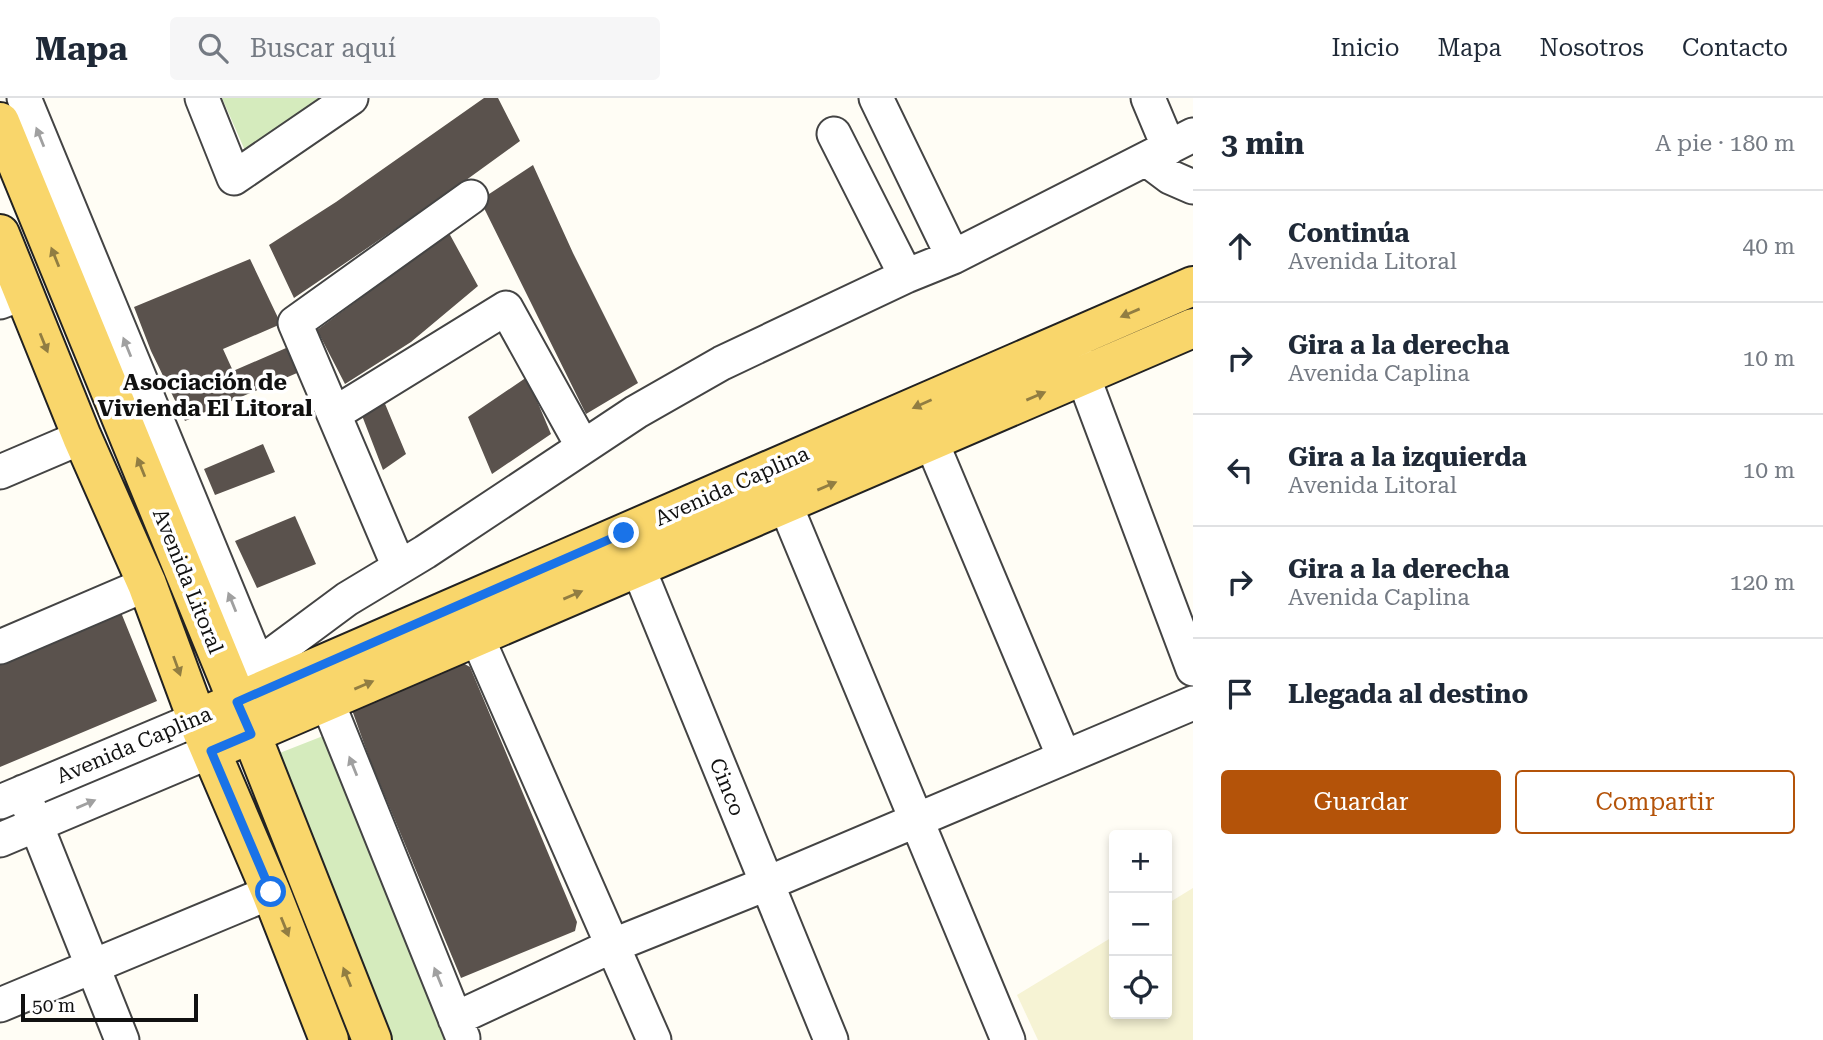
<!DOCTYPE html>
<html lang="es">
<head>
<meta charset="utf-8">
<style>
	body { margin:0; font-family:"Roboto Serif",serif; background:#f6f6f7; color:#1f2937 }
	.controls { position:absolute; right:21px; bottom:21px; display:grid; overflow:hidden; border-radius:7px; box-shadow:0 4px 10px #0003 }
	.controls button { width:63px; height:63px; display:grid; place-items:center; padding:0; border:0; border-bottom:2px solid #e0e1e3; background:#fff; color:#1f2937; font:35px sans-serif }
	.scale { position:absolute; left:21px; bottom:18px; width:177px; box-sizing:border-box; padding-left:7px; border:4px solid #111; border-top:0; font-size:19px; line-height:24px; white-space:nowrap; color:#111; -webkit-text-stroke:5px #fff; paint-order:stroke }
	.stop { position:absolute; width:21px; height:21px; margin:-16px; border:5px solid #1a73e8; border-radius:50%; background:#fff }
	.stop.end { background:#1a73e8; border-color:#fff; box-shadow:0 2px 7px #0008 }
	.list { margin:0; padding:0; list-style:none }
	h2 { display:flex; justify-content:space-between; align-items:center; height:91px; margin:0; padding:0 28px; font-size:30px }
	h2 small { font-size:23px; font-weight:400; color:#747a83 }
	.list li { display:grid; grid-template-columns:46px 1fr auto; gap:21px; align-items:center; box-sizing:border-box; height:112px; padding:0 28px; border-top:2px solid #e0e1e3 }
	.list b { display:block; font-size:26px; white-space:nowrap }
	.list p { margin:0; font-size:23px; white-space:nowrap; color:#747a83 }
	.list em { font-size:23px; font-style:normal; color:#747a83 }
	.actions { display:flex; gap:14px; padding:21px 28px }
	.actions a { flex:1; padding:16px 0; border:2px solid #b45309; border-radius:7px; text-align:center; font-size:24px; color:#b45309 }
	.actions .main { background:#b45309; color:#fff }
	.icon { flex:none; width:38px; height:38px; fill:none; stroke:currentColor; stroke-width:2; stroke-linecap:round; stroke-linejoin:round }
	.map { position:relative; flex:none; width:1193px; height:942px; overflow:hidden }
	header { display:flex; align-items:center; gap:42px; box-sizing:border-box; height:98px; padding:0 35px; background:#fff; border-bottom:2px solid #e0e1e3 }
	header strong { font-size:33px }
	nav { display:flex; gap:38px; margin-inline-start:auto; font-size:24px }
	.search { width:490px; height:63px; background:#f6f6f7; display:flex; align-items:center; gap:18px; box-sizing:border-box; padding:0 24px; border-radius:7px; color:#747a83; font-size:26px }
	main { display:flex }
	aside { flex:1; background:#fff }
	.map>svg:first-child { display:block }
	.farmland { fill:#f6f3d4 }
	.green { fill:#d5ebbd }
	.building { fill:#5a524d }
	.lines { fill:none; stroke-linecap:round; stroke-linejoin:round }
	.minor-casing { stroke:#444; stroke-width:37 }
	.major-casing { stroke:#222; stroke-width:42 }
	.minor { stroke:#fff; stroke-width:33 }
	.major { stroke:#f9d66b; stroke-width:38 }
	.oneway { fill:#a0a0a0 }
	.oneway2 { fill:#917d42 }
	.route { stroke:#1a73e8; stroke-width:9 }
	.labels { text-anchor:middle; stroke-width:7; stroke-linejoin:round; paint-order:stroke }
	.street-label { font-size:21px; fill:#111; stroke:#fff }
	.neighbourhood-label { font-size:23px; font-weight:bold; fill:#111; stroke:#fff }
</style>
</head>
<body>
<header>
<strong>Mapa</strong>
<div class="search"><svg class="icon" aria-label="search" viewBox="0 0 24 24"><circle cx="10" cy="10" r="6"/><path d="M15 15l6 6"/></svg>Buscar aquí</div>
<nav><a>Inicio</a><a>Mapa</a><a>Nosotros</a><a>Contacto</a></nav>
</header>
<main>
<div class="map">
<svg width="1193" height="942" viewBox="0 0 1193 942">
	<rect width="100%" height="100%" fill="#fffdf5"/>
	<!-- farmland -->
	<path class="farmland" d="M1193 790V942H1038L1017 897 1114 838V916H1167V806Z"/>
	<!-- green -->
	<path class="green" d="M222 0H338L250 64Z
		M323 638 450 942H386L272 658Z"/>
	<!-- building -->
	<path class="building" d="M484 0H498L520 43 451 93 294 200 269 147 336 104Z
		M533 67 573 155 638 285 586 316 480 102Z
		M449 135 478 188 411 244 345 286 317 232Z
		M250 161 281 226 223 251 233 273 293 247 304 272 185 323 151 253 134 209Z
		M527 279 551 336 492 376 468 319Z
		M383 301 406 356 383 372 361 315Z
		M263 346 275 374 215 397 204 371Z
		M295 418 316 466 257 490 235 443Z
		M120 512 157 603 0 669V553Z
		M463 565 470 569 577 824 575 833 461 880 371 665 352 612Z"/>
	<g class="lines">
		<!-- minor casing -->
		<g class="minor-casing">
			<path id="minor" d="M24 0 258 567
				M202 0 234 80 351 0
				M876 0 953 159
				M1148 0 1169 50
				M834 36 906 178
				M1146 61 1170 79 1193 89
				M0 204 24 195
				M1074 254 1193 571
				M334 316 506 210 583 349
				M931 343 1064 659
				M0 374 82 339
				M785 406 1008 942
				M628 445 831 942
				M399 469 295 225 471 99
				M477 539 654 942
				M0 549 147 486
				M327 603 463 940
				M237 604 258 567 347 501 425 454 636 314 722 265 906 178 953 159 1193 37
				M23 694 122 942
				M0 704 197 621
				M0 742 211 653
				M0 907 271 794
				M455 921 614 847 766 786 1193 605"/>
		</g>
		<!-- major casing -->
		<g class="major-casing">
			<path id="major" d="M0 24 251 636 372 942
				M0 136 82 339 147 486 197 621 271 794 329 942
				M197 621 1193 188
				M211 653 1193 230"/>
		</g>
		<!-- minor -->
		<use href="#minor" class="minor"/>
		<!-- major -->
		<use href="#major" class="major"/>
	</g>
	<!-- one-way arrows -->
	<defs><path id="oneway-solid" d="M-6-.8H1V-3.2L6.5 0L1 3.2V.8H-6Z" transform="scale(1.75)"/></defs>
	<g class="oneway">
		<use href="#oneway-solid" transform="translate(40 39) rotate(-112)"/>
		<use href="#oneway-solid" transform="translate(127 249) rotate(-112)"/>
		<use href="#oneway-solid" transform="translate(232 504) rotate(-112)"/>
		<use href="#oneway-solid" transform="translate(353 668) rotate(-112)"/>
		<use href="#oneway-solid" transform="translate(86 706) rotate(-23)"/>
		<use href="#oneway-solid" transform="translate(438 879) rotate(-112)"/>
	</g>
	<g class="oneway2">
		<use href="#oneway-solid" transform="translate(55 159) rotate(-112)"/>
		<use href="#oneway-solid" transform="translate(1130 215) rotate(157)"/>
		<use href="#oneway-solid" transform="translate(44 245) rotate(68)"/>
		<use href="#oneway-solid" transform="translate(1036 298) rotate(-23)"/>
		<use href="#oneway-solid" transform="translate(922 306) rotate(156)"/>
		<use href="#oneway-solid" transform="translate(141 369) rotate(-112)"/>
		<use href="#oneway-solid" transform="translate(827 388) rotate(-23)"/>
		<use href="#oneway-solid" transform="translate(573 497) rotate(-23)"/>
		<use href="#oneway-solid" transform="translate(177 568) rotate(70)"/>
		<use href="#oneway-solid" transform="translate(364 587) rotate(-23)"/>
		<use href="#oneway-solid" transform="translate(285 829) rotate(68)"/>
		<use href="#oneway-solid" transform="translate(347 879) rotate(-112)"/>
	</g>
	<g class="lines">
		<!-- route -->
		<path class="route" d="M271 794 211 653 251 636 237 604 624 435"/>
	</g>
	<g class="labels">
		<!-- street labels -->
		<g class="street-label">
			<text transform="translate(732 388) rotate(-24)" y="7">Avenida Caplina</text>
			<text transform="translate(188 483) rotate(68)" y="7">Avenida Litoral</text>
			<text transform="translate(134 647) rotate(-23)" y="7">Avenida Caplina</text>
			<text transform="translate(727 689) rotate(68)" y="7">Cinco</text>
		</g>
		<!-- neighbourhood labels -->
		<g class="neighbourhood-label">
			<text x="205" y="292">Asociación de<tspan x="205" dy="26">Vivienda El Litoral</tspan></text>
		</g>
	</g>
</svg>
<div class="controls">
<button>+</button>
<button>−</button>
<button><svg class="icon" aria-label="locate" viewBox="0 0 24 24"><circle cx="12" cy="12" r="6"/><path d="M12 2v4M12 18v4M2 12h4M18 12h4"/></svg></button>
</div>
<div class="scale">50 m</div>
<div class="stop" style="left:271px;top:794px"></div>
<div class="stop end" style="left:624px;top:435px"></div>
</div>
<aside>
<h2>3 min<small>A pie · 180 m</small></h2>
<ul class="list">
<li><svg class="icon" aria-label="ahead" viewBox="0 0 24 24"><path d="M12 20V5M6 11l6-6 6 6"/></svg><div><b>Continúa</b><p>Avenida Litoral</p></div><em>40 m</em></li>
<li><svg class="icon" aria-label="right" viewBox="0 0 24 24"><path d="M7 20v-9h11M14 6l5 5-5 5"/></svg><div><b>Gira a la derecha</b><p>Avenida Caplina</p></div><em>10 m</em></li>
<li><svg class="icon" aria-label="left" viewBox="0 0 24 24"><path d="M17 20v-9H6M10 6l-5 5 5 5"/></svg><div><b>Gira a la izquierda</b><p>Avenida Litoral</p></div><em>10 m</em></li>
<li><svg class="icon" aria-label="right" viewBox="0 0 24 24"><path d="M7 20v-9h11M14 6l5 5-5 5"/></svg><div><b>Gira a la derecha</b><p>Avenida Caplina</p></div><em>120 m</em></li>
<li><svg class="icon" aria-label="arrive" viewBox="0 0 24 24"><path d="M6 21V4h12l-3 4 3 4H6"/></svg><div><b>Llegada al destino</b></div></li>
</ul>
<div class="actions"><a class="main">Guardar</a><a>Compartir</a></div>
</aside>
</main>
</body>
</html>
